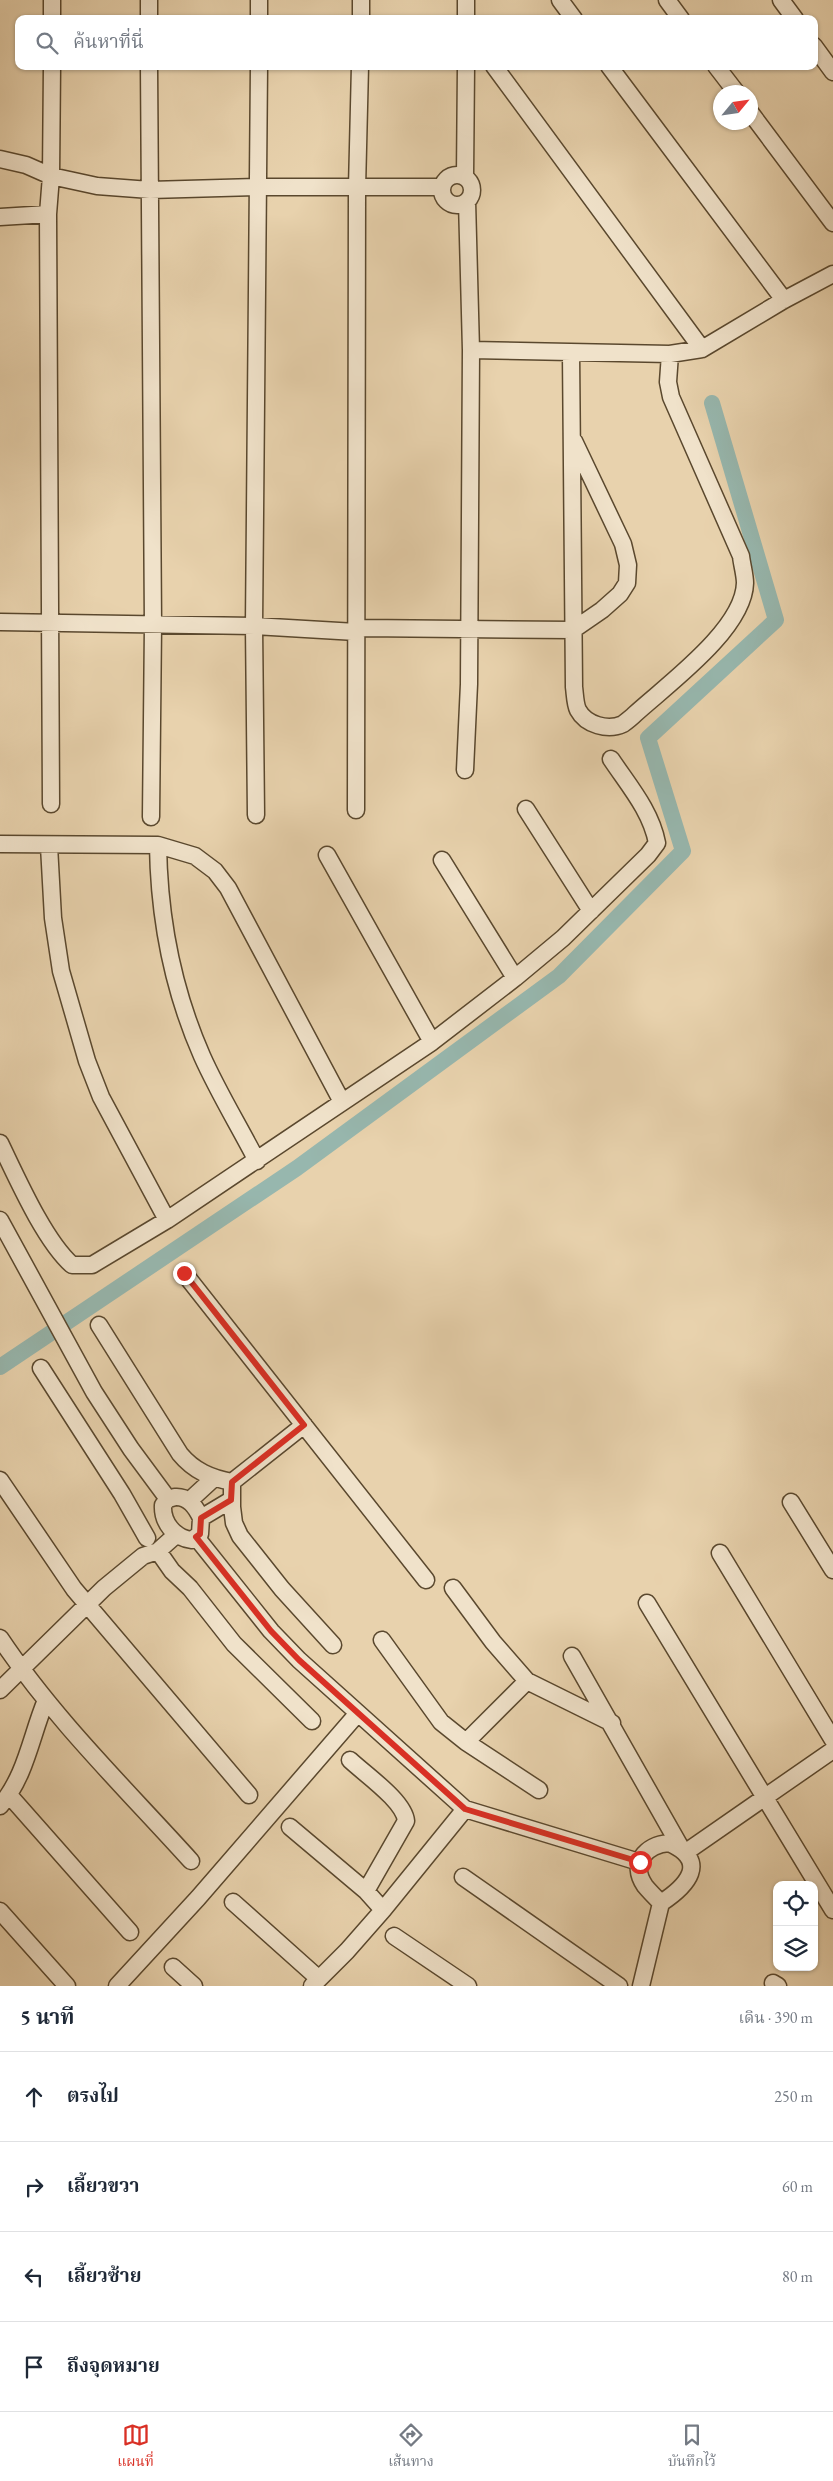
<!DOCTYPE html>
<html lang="th">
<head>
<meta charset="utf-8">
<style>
	body { margin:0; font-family:"EB Garamond","Noto Serif Thai",serif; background:#f2f2f3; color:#1f2937 }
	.controls { position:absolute; right:15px; bottom:15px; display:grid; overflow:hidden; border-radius:10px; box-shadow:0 1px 4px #0004 }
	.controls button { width:45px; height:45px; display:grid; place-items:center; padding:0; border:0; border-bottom:1px solid #e0e1e3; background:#fff; color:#1f2937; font:25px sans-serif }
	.compass { position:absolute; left:713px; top:85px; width:45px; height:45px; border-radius:50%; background:#fff; box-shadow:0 1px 4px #0004; rotate:61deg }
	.stop { position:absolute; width:15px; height:15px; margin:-11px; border:4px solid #d93025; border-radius:50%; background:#fff }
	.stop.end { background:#d93025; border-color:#fff; box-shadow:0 1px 5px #0008 }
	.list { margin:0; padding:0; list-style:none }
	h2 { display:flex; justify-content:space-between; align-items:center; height:65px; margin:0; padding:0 20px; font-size:21px }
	h2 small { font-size:16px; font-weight:400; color:#747a83 }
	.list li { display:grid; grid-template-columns:32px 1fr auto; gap:15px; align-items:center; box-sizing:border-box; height:90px; padding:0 20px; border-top:1px solid #e0e1e3 }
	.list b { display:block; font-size:19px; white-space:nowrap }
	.list em { font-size:16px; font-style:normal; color:#747a83 }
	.icon { flex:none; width:28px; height:28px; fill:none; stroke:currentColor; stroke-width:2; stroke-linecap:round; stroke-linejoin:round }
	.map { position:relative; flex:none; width:833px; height:1986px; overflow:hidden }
	.search { position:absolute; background:#fff; box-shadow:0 1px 4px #0004; left:15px; right:15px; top:15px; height:55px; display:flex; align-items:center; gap:12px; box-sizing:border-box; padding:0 18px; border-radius:10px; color:#747a83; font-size:19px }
	.sheet { height:425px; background:#fff }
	nav { display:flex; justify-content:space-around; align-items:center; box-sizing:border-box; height:70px; border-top:1px solid #e0e1e3; background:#fff; font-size:14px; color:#747a83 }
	nav a { display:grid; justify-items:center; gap:2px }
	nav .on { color:#d93025 }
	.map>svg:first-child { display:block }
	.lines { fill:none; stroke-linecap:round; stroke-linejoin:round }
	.canal { stroke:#97b7ae; stroke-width:16 }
	.minor-casing { stroke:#5a482e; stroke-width:19 }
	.minor { stroke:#f0e2ca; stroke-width:16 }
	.route { stroke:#d93025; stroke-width:6 }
</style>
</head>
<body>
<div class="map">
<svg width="833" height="1986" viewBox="0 0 833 1986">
	<rect width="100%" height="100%" fill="#e8d2ad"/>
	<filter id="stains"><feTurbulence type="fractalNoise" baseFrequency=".004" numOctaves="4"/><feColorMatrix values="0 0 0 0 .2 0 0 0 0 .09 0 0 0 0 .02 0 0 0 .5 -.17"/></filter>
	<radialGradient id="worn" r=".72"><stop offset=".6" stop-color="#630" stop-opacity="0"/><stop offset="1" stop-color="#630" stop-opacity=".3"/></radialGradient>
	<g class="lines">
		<!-- canal -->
		<path class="canal" d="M0 1367 297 1168 559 976 683 851 648 738 776 620 712 403"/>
		<!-- minor casing -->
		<g class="minor-casing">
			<path id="minor" d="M149 0V19
				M466 0V19
				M560 0 574 19
				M667 0 681 19
				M781 0 795 19
				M52 19V0
				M259 19V0
				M361 19V0
				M814 46 833 72
				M149 66 153 625 151 817
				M494 66 702 349
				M609 66 784 300
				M716 66 736 92
				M750 112 833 223
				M0 159 26 165 51 176 97 186 150 190 257 187H442
				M442 190a15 15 0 1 1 30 0a15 15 0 1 1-30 0Z
				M465 176 466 66
				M0 217 48 214
				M471 350 670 354 702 349 784 300 833 274
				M571 353 574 687C575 694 575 704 578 710 586 725 608 731 623 724 627 721 632 717 635 714 668 684 744 629 745 583 745 575 742 565 741 556L671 397 668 382 670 354
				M0 622 254 626 356 632 363 628 573 630 602 610 620 594 627 583 628 565 623 544 574 441
				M465 770 469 684 471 350 467 201
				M51 804 48 214 51 176 52 66
				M526 809 591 911
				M356 810 357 188 360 66
				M256 815 254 626 259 66
				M0 844 158 845 195 856 215 871 228 888 342 1102
				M158 845C159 918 173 990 202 1056 218 1092 239 1126 257 1161
				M49 846 53 918 61 971 87 1061 101 1097 167 1220
				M327 855 432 1042
				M442 860 515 978
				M0 1143C17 1178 44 1240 72 1265H92L167 1220 432 1042 515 978 563 938 648 855 657 843C651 811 629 786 611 759
				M0 1220 94 1392 131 1449 168 1499
				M184 1273 426 1580
				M99 1325 180 1454C194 1471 211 1478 232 1482L304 1425
				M41 1368 122 1494 147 1538
				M0 1480 74 1589 249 1795
				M232 1482V1507L234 1523 240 1536 282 1589 333 1645
				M175 1497C188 1496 196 1507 201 1518L200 1534 192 1540C174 1538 162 1522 163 1505L168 1499Z
				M189 1501 214 1478
				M791 1502 833 1570
				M201 1518 231 1500
				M196 1537 271 1631 299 1660 465 1809 639 1862
				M158 1551 172 1571 190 1588 234 1644 312 1721
				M720 1553 833 1740
				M453 1588 493 1642 527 1681 612 1723
				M647 1603 833 1910
				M0 1638C54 1719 126 1789 191 1861
				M382 1640 441 1722 466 1742 539 1790
				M572 1656 681 1848
				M0 1690 104 1588 143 1556 158 1551 177 1534
				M466 1742 527 1681
				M350 1760C366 1775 404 1801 406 1821L366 1891
				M9 1795 130 1932
				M0 1806C26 1776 31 1736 46 1700
				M290 1827 366 1891 383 1910
				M669 1843C710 1861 687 1886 661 1903 656 1898 650 1892 645 1886 629 1863 646 1845 669 1843Z
				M686 1852 833 1750
				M463 1877 619 1986
				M233 1902 318 1978
				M0 1911 67 1986
				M394 1936 468 1986
				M173 1967 194 1986
				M773 1983 778 1986
				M117 1986 198 1898 358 1713
				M312 1986 347 1951 383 1910 465 1809
				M641 1986 661 1903"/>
		</g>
		<!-- minor -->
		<use href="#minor" class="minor"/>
	</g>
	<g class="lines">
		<!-- route -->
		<path class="route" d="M184 1273 304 1425 232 1482 231 1500 201 1518 200 1534 196 1537 271 1631 299 1660 465 1809 640 1862"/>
	</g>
	<rect width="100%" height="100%" filter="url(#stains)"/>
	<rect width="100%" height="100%" fill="url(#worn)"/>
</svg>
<div class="controls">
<button><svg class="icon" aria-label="locate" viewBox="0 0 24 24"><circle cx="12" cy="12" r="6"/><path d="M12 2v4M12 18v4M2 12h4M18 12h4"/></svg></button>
<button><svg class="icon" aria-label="layers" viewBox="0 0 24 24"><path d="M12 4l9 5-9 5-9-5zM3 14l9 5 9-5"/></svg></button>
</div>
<svg class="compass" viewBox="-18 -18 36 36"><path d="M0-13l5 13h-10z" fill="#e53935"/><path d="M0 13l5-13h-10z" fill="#747a83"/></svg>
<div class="stop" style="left:640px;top:1862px"></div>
<div class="stop end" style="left:184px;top:1273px"></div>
<div class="search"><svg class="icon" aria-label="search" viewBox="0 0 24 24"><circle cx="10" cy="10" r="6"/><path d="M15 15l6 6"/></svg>ค้นหาที่นี่</div>
</div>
<section class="sheet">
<h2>5 นาที<small>เดิน · 390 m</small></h2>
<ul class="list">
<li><svg class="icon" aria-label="ahead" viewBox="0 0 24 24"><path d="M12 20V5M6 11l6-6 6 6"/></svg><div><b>ตรงไป</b></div><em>250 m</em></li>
<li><svg class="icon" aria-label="right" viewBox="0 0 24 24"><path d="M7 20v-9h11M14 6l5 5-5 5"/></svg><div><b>เลี้ยวขวา</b></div><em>60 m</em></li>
<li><svg class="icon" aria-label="left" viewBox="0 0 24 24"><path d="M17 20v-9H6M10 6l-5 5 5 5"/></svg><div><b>เลี้ยวซ้าย</b></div><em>80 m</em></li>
<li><svg class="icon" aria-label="arrive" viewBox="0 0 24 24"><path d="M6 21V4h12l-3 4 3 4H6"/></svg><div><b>ถึงจุดหมาย</b></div></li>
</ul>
</section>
<nav>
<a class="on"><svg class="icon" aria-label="map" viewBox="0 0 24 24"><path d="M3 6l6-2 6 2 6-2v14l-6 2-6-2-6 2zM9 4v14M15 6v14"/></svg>แผนที่</a>
<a><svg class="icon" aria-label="directions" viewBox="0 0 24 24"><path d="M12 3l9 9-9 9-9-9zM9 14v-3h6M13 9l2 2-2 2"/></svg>เส้นทาง</a>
<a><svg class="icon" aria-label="saved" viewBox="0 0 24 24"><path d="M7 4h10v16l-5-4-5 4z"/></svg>บันทึกไว้</a>
</nav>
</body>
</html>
